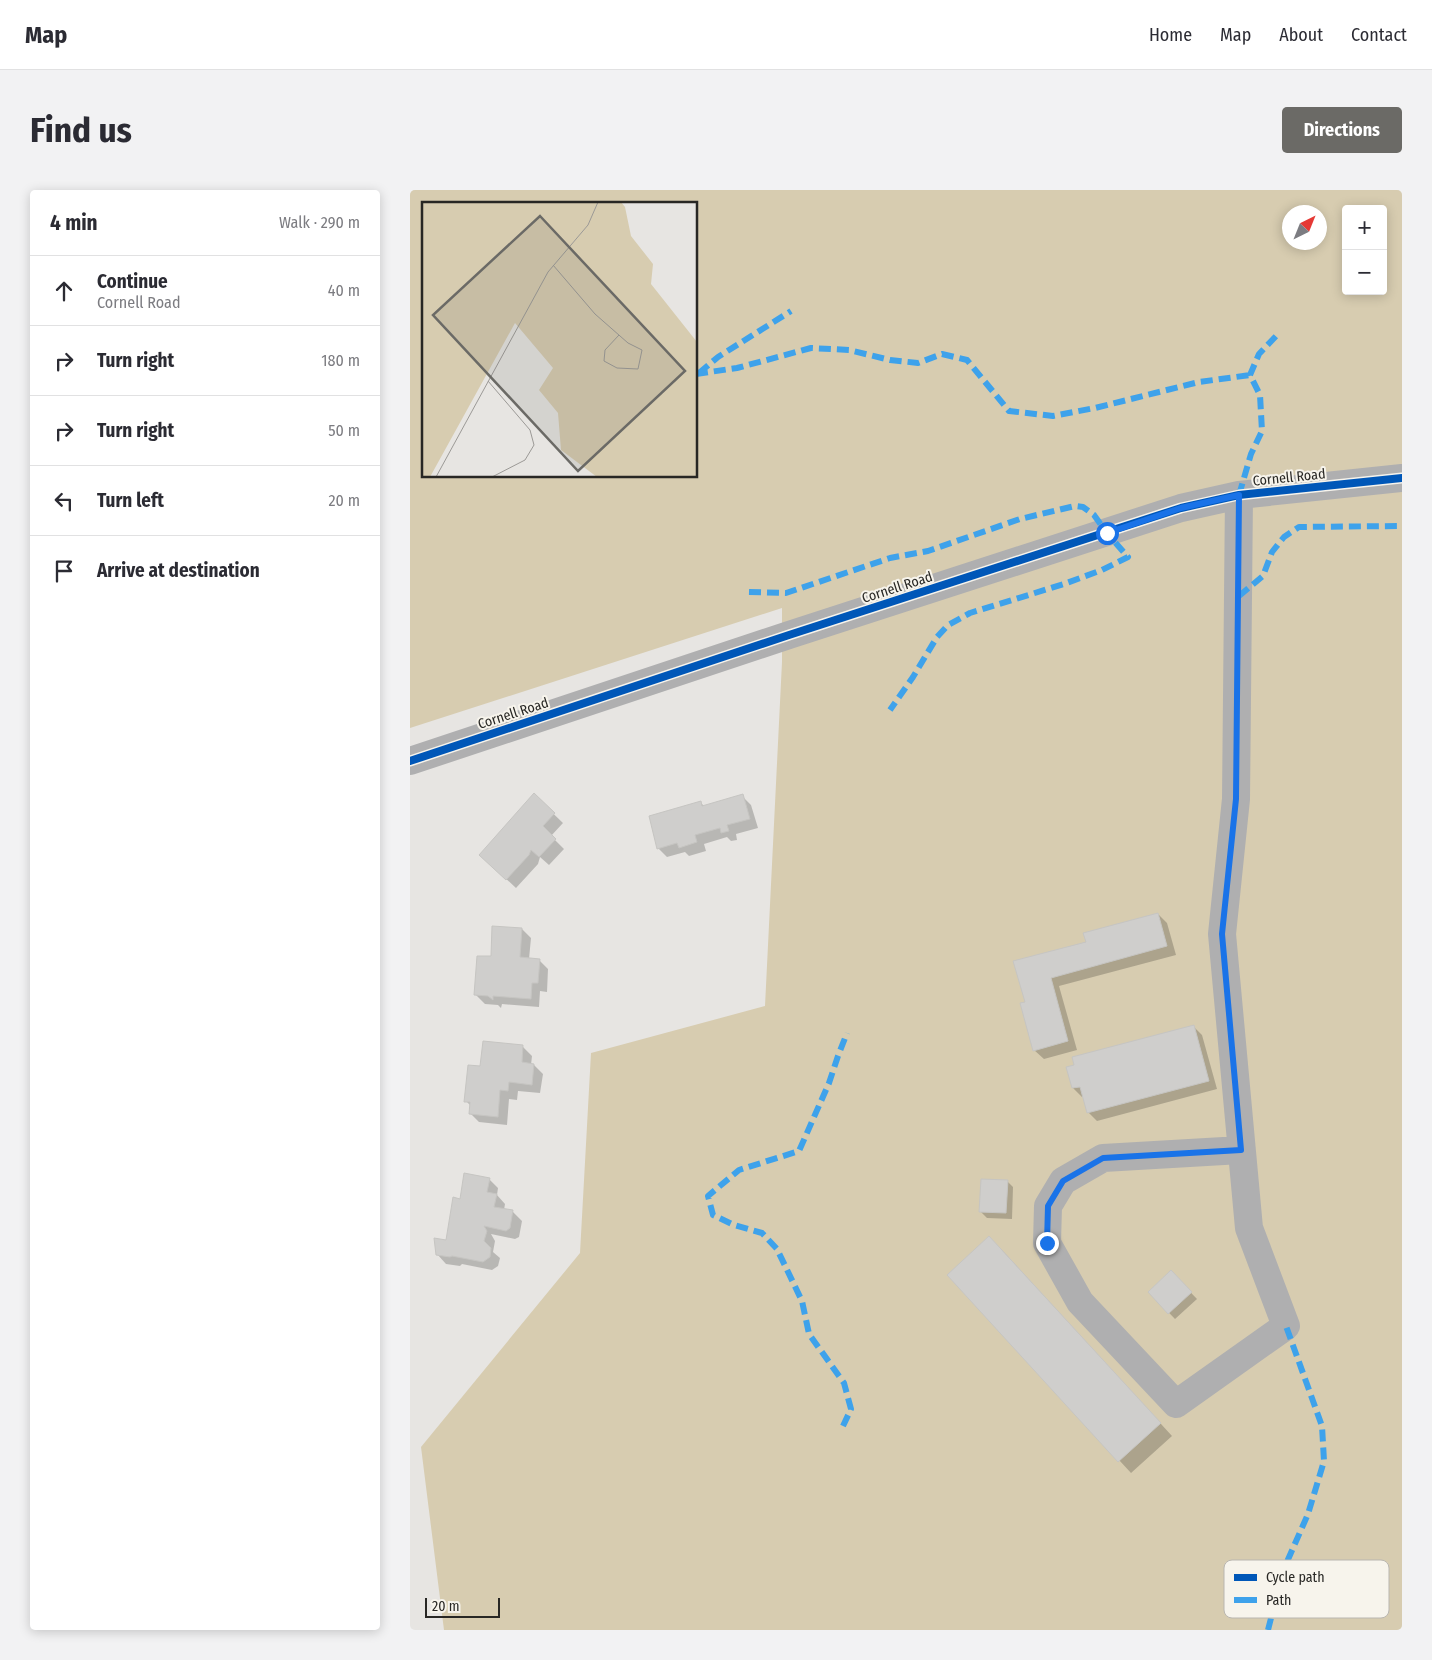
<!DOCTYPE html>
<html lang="en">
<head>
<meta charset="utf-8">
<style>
	body { margin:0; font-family:"Fira Sans Condensed",sans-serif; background:#f2f2f3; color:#2b2b33 }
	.controls { position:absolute; right:15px; top:15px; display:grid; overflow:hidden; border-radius:5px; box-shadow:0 2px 12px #0003 }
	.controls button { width:45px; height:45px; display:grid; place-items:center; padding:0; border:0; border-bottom:1px solid #e1e1e2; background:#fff; color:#2b2b33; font:25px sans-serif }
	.compass { position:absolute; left:872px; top:15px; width:45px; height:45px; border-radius:50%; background:#fff; box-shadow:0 2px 12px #0003; rotate:43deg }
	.scale { position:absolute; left:15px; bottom:12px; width:75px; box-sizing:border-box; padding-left:5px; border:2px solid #282724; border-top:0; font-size:14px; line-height:18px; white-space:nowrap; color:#282724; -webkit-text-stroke:4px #f7f4ec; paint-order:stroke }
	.stop { position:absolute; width:15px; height:15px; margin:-11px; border:4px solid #1a73e8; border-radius:50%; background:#fff }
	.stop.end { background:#1a73e8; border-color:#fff; box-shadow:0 1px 5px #0008 }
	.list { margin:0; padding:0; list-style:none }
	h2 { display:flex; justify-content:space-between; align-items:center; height:65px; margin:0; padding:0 20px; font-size:21px }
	h2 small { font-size:16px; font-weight:400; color:#7c7c81 }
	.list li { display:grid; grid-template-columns:32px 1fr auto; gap:15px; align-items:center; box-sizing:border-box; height:70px; padding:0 20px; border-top:1px solid #e1e1e2 }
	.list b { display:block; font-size:19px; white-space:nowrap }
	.list p { margin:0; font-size:16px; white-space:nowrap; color:#7c7c81 }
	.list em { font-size:16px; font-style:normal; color:#7c7c81 }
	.icon { flex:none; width:28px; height:28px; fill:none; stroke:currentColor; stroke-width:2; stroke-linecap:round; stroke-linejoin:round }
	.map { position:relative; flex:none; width:992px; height:1440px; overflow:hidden; border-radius:5px }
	header { display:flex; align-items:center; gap:30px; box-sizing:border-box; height:70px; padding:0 25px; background:#fff; border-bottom:1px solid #e1e1e2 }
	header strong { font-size:24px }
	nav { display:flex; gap:28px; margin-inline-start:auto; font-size:18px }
	.intro { display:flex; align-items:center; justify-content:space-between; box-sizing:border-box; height:120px; padding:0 30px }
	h1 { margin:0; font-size:35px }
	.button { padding:12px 22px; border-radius:5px; background:#6b6a66; color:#fff; font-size:18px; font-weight:700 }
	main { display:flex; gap:30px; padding:0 30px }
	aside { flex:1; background:#fff; border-radius:5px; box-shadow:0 2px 12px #0003 }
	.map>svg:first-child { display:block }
	.green { fill:#d7ccb0; fill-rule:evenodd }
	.shadow { fill:#0003 }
	.building { fill:#cfcecc; stroke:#c6c5c2 }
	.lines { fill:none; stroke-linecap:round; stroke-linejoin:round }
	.minor { stroke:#afafb0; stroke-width:28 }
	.quiet { stroke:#3ea2eb; stroke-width:6; stroke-dasharray:12 6; stroke-linecap:butt }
	.cycleway-casing { stroke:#f7f4ec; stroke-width:11 }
	.cycleway { stroke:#0057b8; stroke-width:8 }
	.route { stroke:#1a73e8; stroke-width:6 }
	.labels { text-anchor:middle; stroke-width:4; stroke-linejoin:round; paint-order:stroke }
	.street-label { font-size:14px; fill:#282724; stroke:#f7f4ec }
	.inset-road { fill:none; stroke:#9b9996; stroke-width:1 }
	.view { fill:#6b6a66; fill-opacity:0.15; stroke:#6b6a66; stroke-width:2.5 }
	.inset-edge { fill:none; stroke:#282724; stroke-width:2.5 }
	.key { fill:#f7f4ec; stroke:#b9b6b0; stroke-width:1 }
	.key-label { font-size:14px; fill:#282724 }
</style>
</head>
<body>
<header>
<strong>Map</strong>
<nav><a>Home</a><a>Map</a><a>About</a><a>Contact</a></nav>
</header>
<div class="intro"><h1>Find us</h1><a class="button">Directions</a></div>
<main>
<aside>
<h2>4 min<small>Walk · 290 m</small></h2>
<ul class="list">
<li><svg class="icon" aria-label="ahead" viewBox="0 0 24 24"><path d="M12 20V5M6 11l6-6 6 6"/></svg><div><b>Continue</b><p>Cornell Road</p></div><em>40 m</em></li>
<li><svg class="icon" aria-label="right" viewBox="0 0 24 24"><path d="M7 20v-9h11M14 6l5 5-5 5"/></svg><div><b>Turn right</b></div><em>180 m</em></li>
<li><svg class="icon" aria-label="right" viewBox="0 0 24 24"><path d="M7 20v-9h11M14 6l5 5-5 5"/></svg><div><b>Turn right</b></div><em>50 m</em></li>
<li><svg class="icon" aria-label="left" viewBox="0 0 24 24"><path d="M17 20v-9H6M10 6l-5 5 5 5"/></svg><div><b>Turn left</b></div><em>20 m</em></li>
<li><svg class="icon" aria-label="arrive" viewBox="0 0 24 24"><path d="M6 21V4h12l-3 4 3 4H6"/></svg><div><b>Arrive at destination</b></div></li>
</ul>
</aside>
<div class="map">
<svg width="992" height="1440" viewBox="0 0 992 1440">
	<rect width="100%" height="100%" fill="#e7e5e2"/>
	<!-- green -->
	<path class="green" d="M0 0H992V1440H34L11 1257 170 1063 181 863 355 816 372 472V418L0 538ZM14 14H286V286H14ZM936 19H973V101H936ZM879 22H909V52H879Z"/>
	<!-- shadow -->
	<path class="shadow" d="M124 605 153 633 141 646 154 659 139 675 130 667 128 674 106 698 80 674Z
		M332 606 341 615 348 638 326 644 327 650 321 651 317 647 294 654 296 661 279 666 275 662 257 667 248 658 290 612 295 617Z
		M748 724 757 733 766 765 649 796 667 860 634 869 624 860 616 813 605 772 677 752Z
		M112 739 121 748 119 769 129 770 138 779 137 802 130 801 129 817 92 814 91 818 88 815 75 814 66 805 82 768Z
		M783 836 792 845 807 899 687 931 678 922 674 906 672 907 663 898Z
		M113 857 122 866 121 875H124L133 884 130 903 108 901 107 910 99 909 97 935 69 932 60 923 61 916 56 911 71 878Z
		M79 989 88 998 87 1005 95 1014 94 1020 103 1022 112 1031 109 1047 105 1049 81 1044 85 1051 83 1062 90 1068 88 1076 82 1080 52 1074 50 1076 36 1074 27 1064 37 1051 51 1010Z
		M597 991 603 997 602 1029 577 1028 571 1022Z
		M591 1059 762 1246 721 1283 539 1085Z
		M761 1082 787 1109 765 1129 739 1102Z"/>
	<!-- building -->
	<path class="building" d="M124 603 145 623 133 636 146 649 129 667 121 660 119 665 96 690 69 665Z
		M333 604 340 629 317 635 319 641 311 643 310 638 285 645 287 652 269 658 267 653 247 659 239 626 291 611 292 616Z
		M748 723 757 756 641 788 658 851 623 861 610 813 615 812 603 771 676 752 673 743Z
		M82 736 112 738 110 767 130 769 128 793H122L121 809 83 806V810L78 806 64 805 67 766H81Z
		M784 835 799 891 677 923 670 897 662 898 656 877 664 875 662 867Z
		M73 851 113 855 112 872 124 874 122 895 99 892 98 901 90 900 88 927 59 924 60 912H54L58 875 70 876Z
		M54 983 80 988 77 1002 87 1004 84 1017 103 1020 100 1038 96 1041 74 1036 77 1041 74 1051 81 1058 80 1067 73 1072 42 1066 40 1067 26 1065 24 1048 36 1050 43 1007 50 1009Z
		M571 989 598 990 596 1023 569 1022Z
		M579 1046 751 1233 708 1272 537 1085Z
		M761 1080 782 1102 758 1124 738 1102Z"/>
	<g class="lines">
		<!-- minor -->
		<path class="minor" d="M829 305 826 609 812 744 839 1038 876 1136 766 1214 670 1112 637 1053 638 1016 653 991 693 968 831 960
			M0 571 379 445 771 318 829 305 992 288"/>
		<!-- quiet -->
		<path class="quiet" d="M289 183 308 167 381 121
			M286 184 327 178 401 158 439 160 480 170 508 173 532 164 557 170 599 221 643 226 685 218 789 192 840 185
			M829 305 841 264 852 241 850 205 840 185 849 164 867 145
			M339 402 376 403 480 368 518 361 610 329 665 316 673 317 684 325 697 343 718 367 692 380 654 394 560 423 538 435 527 447 503 487 480 520
			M829 406 853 386 862 362 874 347 889 337 988 336 992 338
			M433 1236 441 1219 434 1193 399 1144 392 1111 367 1059 352 1043 324 1035 303 1025 298 1006 329 980 389 961 419 893 428 866 437 843
			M858 1440 873 1381 898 1324 914 1271 912 1236 876 1136"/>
		<!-- cycleway casing -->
		<g class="cycleway-casing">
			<path id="cycleway" d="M0 571 379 445 771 318 829 305 992 288"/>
		</g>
		<!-- cycleway -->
		<use href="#cycleway" class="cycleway"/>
	</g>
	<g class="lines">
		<!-- route -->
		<path class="route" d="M637 1053 638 1016 653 991 693 968 831 960 812 744 826 609 829 305 771 318 697 343"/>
	</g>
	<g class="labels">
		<!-- street labels -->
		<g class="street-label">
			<text transform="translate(879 287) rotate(-6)" y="5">Cornell Road</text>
			<text transform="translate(487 397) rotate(-18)" y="5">Cornell Road</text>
			<text transform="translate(103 523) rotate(-18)" y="5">Cornell Road</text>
		</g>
	</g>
	<!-- overview -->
	<g transform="translate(12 12)">
		<rect width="275" height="275" fill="#e7e5e2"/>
		<path d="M0 0H199L203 5 209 34 231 62 229 82 275 140V275H175L139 248 136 211 117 188 131 166 93 121 8 275H0Z" fill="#d7ccb0"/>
		<path class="inset-road" d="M131 63 173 112 206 141 220 148 216 167 195 166 182 159 183 148 197 133M66 179 108 228 112 243 103 258 70 275M14 275 126 70 166 23 176 0"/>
		<path class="view" d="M118 14 263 169 156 269 11 113Z"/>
		<rect width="275" height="275" class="inset-edge"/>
	</g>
	<!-- legend -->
	<rect x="814" y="1370" width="165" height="58" rx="8" class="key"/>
	<rect x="824" y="1384" width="23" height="7" fill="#0057b8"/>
	<rect x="824" y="1407" width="23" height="6" fill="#3ea2eb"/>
	<g class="key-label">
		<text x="856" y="1392">Cycle path</text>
		<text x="856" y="1415">Path</text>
	</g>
</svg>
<div class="controls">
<button>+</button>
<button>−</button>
</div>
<svg class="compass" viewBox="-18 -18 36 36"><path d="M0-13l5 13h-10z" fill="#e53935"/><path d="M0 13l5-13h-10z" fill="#7c7c81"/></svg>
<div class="scale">20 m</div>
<div class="stop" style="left:697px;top:343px"></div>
<div class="stop end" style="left:637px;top:1053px"></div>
</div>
</main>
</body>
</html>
